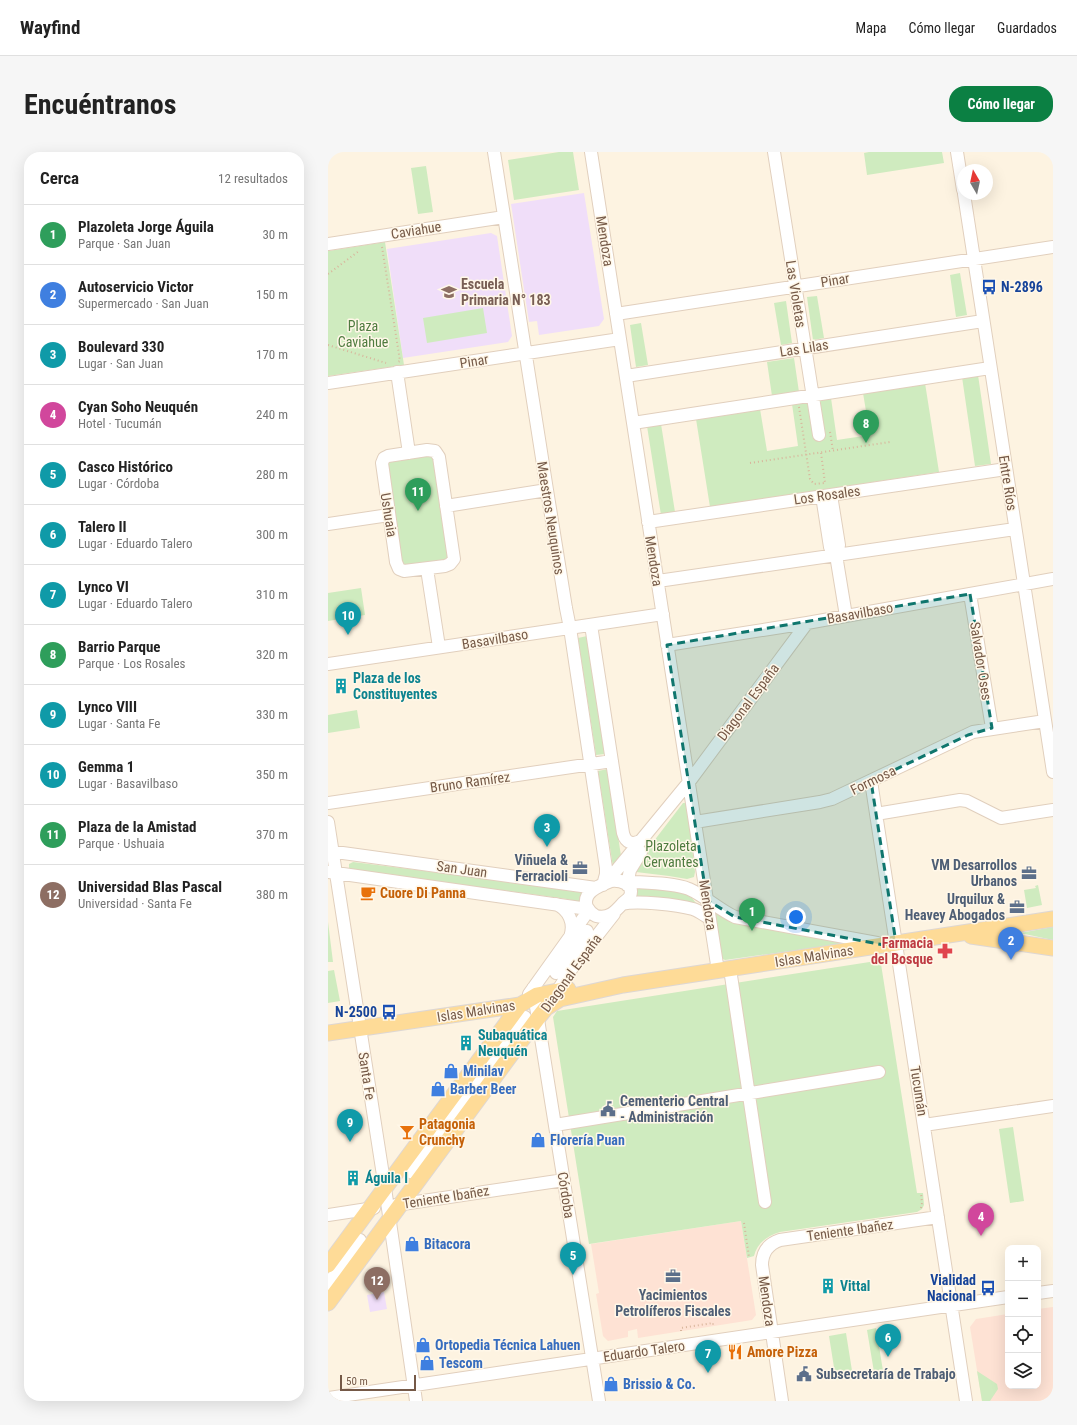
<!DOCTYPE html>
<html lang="es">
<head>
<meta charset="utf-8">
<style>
	body { margin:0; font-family:"Roboto Condensed",sans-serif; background:#f6f6f6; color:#222 }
	.controls { position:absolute; right:12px; bottom:12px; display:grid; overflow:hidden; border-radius:8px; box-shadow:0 4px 16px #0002 }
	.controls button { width:36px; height:36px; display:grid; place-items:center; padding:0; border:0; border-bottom:1px solid #e0e0e0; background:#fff; color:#222; font:20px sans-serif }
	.compass { position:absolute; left:629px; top:12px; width:36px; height:36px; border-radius:50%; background:#fff; box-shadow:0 4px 16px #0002; rotate:351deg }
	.scale { position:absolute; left:12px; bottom:10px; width:76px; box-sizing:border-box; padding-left:4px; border:2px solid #755947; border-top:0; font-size:11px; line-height:14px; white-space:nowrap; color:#755947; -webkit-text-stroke:3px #fff7e8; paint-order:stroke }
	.you { position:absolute; left:468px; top:765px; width:14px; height:14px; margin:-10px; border:3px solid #fff; border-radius:50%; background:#1a73e8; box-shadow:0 0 0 6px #1a73e833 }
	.badge { display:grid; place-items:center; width:26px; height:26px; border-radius:50%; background:#0b8043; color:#fff; font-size:13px; font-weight:700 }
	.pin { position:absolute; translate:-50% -33px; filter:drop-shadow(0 1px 2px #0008) }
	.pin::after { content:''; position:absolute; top:21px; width:14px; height:12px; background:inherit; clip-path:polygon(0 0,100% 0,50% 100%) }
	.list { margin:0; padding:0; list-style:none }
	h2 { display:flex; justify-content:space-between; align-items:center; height:52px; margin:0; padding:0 16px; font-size:17px }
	h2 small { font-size:13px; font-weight:400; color:#767676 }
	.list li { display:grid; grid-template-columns:26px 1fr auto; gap:12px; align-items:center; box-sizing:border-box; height:60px; padding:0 16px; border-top:1px solid #e0e0e0 }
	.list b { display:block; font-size:15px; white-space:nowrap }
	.list p { margin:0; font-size:13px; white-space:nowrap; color:#767676 }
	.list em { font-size:13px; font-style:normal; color:#767676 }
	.icon { flex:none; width:22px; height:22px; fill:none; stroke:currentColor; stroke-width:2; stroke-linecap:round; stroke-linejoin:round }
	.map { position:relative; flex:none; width:725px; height:1249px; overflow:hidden; border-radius:16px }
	header { display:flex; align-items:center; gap:24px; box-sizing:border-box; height:56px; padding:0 20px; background:#fff; border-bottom:1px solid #e0e0e0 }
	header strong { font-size:19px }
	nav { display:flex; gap:22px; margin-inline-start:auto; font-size:14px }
	.intro { display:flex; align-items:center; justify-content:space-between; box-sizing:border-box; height:96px; padding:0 24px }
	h1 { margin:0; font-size:28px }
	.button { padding:10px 18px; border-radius:16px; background:#0b8043; color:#fff; font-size:14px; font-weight:700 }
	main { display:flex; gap:24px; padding:0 24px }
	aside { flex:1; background:#fff; border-radius:16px; box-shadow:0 4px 16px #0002 }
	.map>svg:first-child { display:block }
	.commercial { fill:#fee2d4 }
	.education { fill:#f0def9 }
	.green { fill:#cfebbf }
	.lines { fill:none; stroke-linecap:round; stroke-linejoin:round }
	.minor-casing { stroke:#e1cfbd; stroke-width:14 }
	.major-casing { stroke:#ded7d3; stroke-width:17 }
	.path { stroke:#d8b59b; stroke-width:2; stroke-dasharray:1 3; stroke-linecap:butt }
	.minor { stroke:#fff; stroke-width:12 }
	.major { stroke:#fedb97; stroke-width:15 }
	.marked { fill:#0f766e; fill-opacity:0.2; stroke:#0f766e; stroke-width:3; stroke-dasharray:8 5; stroke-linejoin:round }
	.labels { text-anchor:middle; stroke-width:3; stroke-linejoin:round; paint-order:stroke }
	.street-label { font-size:14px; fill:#755947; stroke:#fff7e8 }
	.education-label { font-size:14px; font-weight:bold; fill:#785e54; stroke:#fff7e8; text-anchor:start }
	.transit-label { font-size:14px; font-weight:bold; fill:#164399; stroke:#fff7e8; text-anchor:end }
	.park-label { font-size:14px; fill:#4e7b3f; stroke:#fff7e8 }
	.culture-label { font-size:14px; font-weight:bold; fill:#0d838f; stroke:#fff7e8; text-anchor:start }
	.service-label { font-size:14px; font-weight:bold; fill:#4e5e75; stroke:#fff7e8; text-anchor:end }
	.food-label { font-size:14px; font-weight:bold; fill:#c56008; stroke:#fff7e8; text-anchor:start }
	.health-label { font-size:14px; font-weight:bold; fill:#be3a42; stroke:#fff7e8; text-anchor:end }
	.shop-label { font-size:14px; font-weight:bold; fill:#366cbe; stroke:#fff7e8; text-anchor:start }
</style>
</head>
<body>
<header>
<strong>Wayfind</strong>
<nav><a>Mapa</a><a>Cómo llegar</a><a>Guardados</a></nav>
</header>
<div class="intro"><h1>Encuéntranos</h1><a class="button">Cómo llegar</a></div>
<main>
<aside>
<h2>Cerca<small>12 resultados</small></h2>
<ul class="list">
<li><span class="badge" style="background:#2e9e5b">1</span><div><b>Plazoleta Jorge Águila</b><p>Parque · San Juan</p></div><em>30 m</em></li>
<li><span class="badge" style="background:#3f7fe0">2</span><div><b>Autoservicio Victor</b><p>Supermercado · San Juan</p></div><em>150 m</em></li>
<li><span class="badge" style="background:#0f9aa8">3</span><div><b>Boulevard 330</b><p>Lugar · San Juan</p></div><em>170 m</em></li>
<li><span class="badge" style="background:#d1479c">4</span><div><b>Cyan Soho Neuquén</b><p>Hotel · Tucumán</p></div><em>240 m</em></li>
<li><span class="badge" style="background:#0f9aa8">5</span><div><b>Casco Histórico</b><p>Lugar · Córdoba</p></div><em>280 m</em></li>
<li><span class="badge" style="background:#0f9aa8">6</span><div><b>Talero II</b><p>Lugar · Eduardo Talero</p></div><em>300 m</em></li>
<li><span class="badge" style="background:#0f9aa8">7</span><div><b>Lynco VI</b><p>Lugar · Eduardo Talero</p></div><em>310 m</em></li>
<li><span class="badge" style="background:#2e9e5b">8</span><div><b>Barrio Parque</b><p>Parque · Los Rosales</p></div><em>320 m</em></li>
<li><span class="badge" style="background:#0f9aa8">9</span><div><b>Lynco VIII</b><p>Lugar · Santa Fe</p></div><em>330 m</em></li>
<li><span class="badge" style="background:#0f9aa8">10</span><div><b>Gemma 1</b><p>Lugar · Basavilbaso</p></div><em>350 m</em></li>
<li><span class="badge" style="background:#2e9e5b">11</span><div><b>Plaza de la Amistad</b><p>Parque · Ushuaia</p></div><em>370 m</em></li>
<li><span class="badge" style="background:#8d6e63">12</span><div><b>Universidad Blas Pascal</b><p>Universidad · Santa Fe</p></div><em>380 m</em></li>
</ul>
</aside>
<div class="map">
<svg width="725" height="1249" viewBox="0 0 725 1249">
	<rect width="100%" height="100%" fill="#fdf3e1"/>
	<!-- commercial -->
	<path class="commercial" d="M413 1069 428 1163 424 1168 310 1186 309 1177 300 1179V1185L280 1189 275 1184 268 1142 271 1141 263 1092Z
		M725 1155V1249H654L642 1175 648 1167 680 1162V1234H710V1157Z"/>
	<!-- education -->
	<path class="education" d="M256 41 276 167 271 174 211 183 209 169 201 170 183 52Z
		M163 81 169 84 184 184 180 190 75 206 59 97Z
		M56 1140 59 1157 42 1160 39 1143Z"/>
	<!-- green -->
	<path class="green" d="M231 0H245L251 38 186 48 180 8Z
		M541 0H614L616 11 539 23 536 1Z
		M98 14 105 60 90 62 83 16Z
		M57 90 76 213 0 224V99Z
		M632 121 639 163 628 165 622 123Z
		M489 144 496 186 485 188 479 145Z
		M458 149 464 191 453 193 446 151Z
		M155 156 159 181 99 191 95 166Z
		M313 171 320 213 308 215 302 173Z
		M466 206 471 240 444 244 439 210Z
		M650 223 663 312 647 314 634 225Z
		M597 231 611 320 382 355 368 267 432 257 439 299 470 294 464 252 503 246 509 288 542 283 535 241Z
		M333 272 347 360 333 363 319 274Z
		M99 303 105 306 121 404 119 407 115 409 76 413 74 410 60 312 63 309Z
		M33 436 37 463 0 469V441Z
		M259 484 277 602 268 603 250 486Z
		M29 558 32 576 0 581V563Z
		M280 617 293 704 285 715 270 619Z
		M355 651H358L359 654 367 720 366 725 359 727 341 724 308 720 306 715Z
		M25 710 243 737 254 739C254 743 252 746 252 749L250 750 239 747 24 718 21 716V712Z
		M306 733 354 740 364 746 372 756 305 747Z
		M710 733 714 753 699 756 696 738 708 736 707 734Z
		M387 759 512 790 513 792 397 808 395 807 393 803Z
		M0 770 5 810H0Z
		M725 775V788L692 781Z
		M548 809 553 812 589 1041H595L596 1053 594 1057 589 1060 452 1080C439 1084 429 1091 426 1104L419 1106 413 1069 261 1092 225 865 229 859Z
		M6 818 12 849 0 851V819Z
		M685 975 696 1049 682 1051 671 977Z
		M548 1176 556 1225 547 1226 539 1178Z
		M518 1181 525 1225 508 1228 501 1184Z
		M649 1219 669 1232 670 1237 662 1249H654Z"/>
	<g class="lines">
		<!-- minor casing -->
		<g class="minor-casing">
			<path id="minor" d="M166 0 219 338 238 456 242 476 278 716V722L275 733
				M263 0 390 819
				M446 0 491 283
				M629 0 635 38
				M636 42 725 620
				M0 92 176 65
				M288 162 725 95
				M69 220 81 301
				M298 224 655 169
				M0 231 292 187
				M305 271 662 216
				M99 298 107 299 111 305 126 407 122 412 117 414 76 419 71 417 68 410 54 311 56 306 60 304Z
				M503 343 511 393 508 403 518 464
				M494 344 502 395 504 400 508 403
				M118 354 219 338
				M320 370 678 317
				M0 372 61 363
				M99 417 111 495
				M330 429 687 377
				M642 442 664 576
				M263 473 295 681C298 692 305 693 314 688
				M339 493 479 471 725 427
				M0 512 335 462
				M543 629 638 1249
				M0 651 284 609
				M548 662 632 648 639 649 673 666 725 658
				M0 670 57 1036 88 1249
				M367 670 492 650 504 647 645 580 717 569
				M0 699 268 736
				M1 720 260 757
				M283 729C292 728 307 732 302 744 301 747 297 749 295 751 287 760 281 767 268 764 264 762 261 759 259 755 253 740 273 733 283 729Z
				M292 729C313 731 343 730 361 737 377 744 390 757 407 765L549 791
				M278 731 361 630 479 471
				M299 733 302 718 313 700
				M228 752C241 758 247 771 242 785
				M294 752C309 748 350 753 365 757 371 759 376 763 381 766
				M402 817 437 1050
				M228 821 259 779
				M205 836 271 1249
				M201 842 261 758
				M226 844 246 813 286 762
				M227 973 551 920
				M596 973 725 954
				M82 1020 197 865
				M68 1053 236 1028
				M0 1063 46 1056
				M0 1132 32 1088
				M710 1141 725 1139
				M0 1246 680 1145
				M454 1249 434 1113C434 1100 440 1092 452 1088L610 1065"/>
		</g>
		<!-- major casing -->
		<g class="major-casing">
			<path id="major" d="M643 784 725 796
				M0 881 192 853 209 843 240 837
				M0 1113 192 853
				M0 1151 210 866 218 856 232 847 295 833 725 767"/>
		</g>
		<!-- path -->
		<path class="path" d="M54 95 72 209 70 210
			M0 122 31 99
			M0 193 58 211
			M471 255 482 327 486 332 497 331
			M502 280 505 299
			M493 301 497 331
			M422 311 562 290
			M593 1056 594 1051 593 1041
			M416 1071 421 1105
			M353 1179V1176L385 1171V1174"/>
		<!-- minor -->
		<use href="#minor" class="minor"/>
		<!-- major -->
		<use href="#major" class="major"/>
	</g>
	<!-- marked area -->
	<path class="marked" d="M642 442 664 576 640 583 543 629 568 791 556 793 407 765 379 748 339 493Z"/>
	<!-- icons -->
	<defs>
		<g id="bus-bare" transform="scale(1.2)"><path d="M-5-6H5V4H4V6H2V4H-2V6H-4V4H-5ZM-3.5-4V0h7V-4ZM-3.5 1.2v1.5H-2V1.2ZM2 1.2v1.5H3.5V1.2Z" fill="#1a4fb4" stroke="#fff7e8" stroke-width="2.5" paint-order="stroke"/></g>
		<g id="school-bare" transform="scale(1.2)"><path d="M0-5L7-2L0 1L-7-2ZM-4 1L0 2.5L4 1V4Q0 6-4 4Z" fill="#8d6e63" stroke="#fff7e8" stroke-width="2.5" paint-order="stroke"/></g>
		<g id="building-bare" transform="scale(1.2)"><path d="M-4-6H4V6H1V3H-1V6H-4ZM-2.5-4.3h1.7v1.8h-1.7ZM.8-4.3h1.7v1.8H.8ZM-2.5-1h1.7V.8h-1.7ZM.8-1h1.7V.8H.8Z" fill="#0f9aa8" stroke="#fff7e8" stroke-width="2.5" paint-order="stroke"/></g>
		<g id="office-bare" transform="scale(1.2)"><path d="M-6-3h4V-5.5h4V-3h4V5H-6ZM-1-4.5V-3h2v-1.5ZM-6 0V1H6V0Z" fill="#5c6f8a" stroke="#fff7e8" stroke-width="2.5" paint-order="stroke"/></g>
		<g id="cafe-bare" transform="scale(1.2)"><path d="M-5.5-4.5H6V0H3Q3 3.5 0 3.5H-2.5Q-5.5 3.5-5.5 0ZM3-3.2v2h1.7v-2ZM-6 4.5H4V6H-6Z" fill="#e8710a" stroke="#fff7e8" stroke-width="2.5" paint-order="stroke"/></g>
		<g id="pharmacy-bare" transform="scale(1.2)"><path d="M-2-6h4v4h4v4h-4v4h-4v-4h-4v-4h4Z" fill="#e0444e" stroke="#fff7e8" stroke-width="2.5" paint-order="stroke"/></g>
		<g id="shop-bare" transform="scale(1.2)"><path d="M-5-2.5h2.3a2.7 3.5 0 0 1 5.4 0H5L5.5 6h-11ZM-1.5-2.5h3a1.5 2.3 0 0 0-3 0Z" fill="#3f7fe0" stroke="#fff7e8" stroke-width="2.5" paint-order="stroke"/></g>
		<g id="civic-bare" transform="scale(1.2)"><path d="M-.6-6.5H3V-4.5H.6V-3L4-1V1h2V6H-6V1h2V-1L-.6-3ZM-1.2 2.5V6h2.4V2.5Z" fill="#5c6f8a" stroke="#fff7e8" stroke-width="2.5" paint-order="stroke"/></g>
		<g id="bar-bare" transform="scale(1.2)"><path d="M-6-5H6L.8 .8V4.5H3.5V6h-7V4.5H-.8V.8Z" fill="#e8710a" stroke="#fff7e8" stroke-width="2.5" paint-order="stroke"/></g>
		<g id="restaurant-bare" transform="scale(1.2)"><path d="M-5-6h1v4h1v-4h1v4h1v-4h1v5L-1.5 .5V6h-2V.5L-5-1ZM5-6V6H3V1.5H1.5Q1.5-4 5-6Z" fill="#e8710a" stroke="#fff7e8" stroke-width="2.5" paint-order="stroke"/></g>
	</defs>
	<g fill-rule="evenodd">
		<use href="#bus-bare" x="661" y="135"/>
		<use href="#school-bare" x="121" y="140"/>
		<use href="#building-bare" x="13" y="534"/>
		<use href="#office-bare" x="252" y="716"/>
		<use href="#office-bare" x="701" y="721"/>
		<use href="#cafe-bare" x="40" y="741"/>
		<use href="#office-bare" x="689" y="755"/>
		<use href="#pharmacy-bare" x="617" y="799"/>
		<use href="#bus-bare" x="61" y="860"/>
		<use href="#building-bare" x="138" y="891"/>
		<use href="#shop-bare" x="123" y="919"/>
		<use href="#shop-bare" x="110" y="937"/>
		<use href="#civic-bare" x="280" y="957"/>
		<use href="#bar-bare" x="79" y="980"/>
		<use href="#shop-bare" x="210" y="988"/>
		<use href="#building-bare" x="25" y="1026"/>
		<use href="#shop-bare" x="84" y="1092"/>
		<use href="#office-bare" x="345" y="1124"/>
		<use href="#building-bare" x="500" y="1134"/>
		<use href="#bus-bare" x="660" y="1136"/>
		<use href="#shop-bare" x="95" y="1193"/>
		<use href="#restaurant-bare" x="407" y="1200"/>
		<use href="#shop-bare" x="99" y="1211"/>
		<use href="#civic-bare" x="476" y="1222"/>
		<use href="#shop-bare" x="283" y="1232"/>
	</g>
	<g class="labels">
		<!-- street labels -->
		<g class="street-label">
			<text transform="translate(88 78) rotate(-9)" y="5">Caviahue</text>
			<text transform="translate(277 89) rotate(81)" y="5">Mendoza</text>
			<text transform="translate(507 128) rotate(-9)" y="5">Pinar</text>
			<text transform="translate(468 142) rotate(81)" y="5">Las Violetas</text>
			<text transform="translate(476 196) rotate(-9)" y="5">Las Lilas</text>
			<text transform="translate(146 209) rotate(-9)" y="5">Pinar</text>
			<text transform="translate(680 331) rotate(81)" y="5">Entre Ríos</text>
			<text transform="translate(499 343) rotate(-8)" y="5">Los Rosales</text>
			<text transform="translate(61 363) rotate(81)" y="5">Ushuaia</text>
			<text transform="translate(223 366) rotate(81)" y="5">Maestros Neuquinos</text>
			<text transform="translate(326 409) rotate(81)" y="5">Mendoza</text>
			<text transform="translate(532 461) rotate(-10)" y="5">Basavilbaso</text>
			<text transform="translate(167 487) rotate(-9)" y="5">Basavilbaso</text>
			<text transform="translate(653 509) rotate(81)" y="5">Salvador Oses</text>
			<text transform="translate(420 550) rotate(-53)" y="5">Diagonal España</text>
			<text transform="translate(545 628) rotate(-26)" y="5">Formosa</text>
			<text transform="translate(142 630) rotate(-8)" y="5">Bruno Ramírez</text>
			<text transform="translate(134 717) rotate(8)" y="5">San Juan</text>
			<text transform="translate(380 753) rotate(81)" y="5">Mendoza</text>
			<text transform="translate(486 804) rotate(-9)" y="5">Islas Malvinas</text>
			<text transform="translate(243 821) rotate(-54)" y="5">Diagonal España</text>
			<text transform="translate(148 859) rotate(-9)" y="5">Islas Malvinas</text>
			<text transform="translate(39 924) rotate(81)" y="5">Santa Fe</text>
			<text transform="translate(591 939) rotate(81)" y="5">Tucumán</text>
			<text transform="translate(238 1043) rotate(81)" y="5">Córdoba</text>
			<text transform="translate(118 1045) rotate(-9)" y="5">Teniente Ibañez</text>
			<text transform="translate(522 1078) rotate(-8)" y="5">Teniente Ibañez</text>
			<text transform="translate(439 1149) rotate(82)" y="5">Mendoza</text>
			<text transform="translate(316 1199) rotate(-8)" y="5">Eduardo Talero</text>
		</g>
		<!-- education labels -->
		<g class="education-label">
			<text x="133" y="137">Escuela<tspan x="133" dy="16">Primaria N° 183</tspan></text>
		</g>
		<!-- transit labels -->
		<g class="transit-label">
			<text x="673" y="140" text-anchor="start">N-2896</text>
			<text x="49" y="865">N-2500</text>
			<text x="648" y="1133">Vialidad<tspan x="648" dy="16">Nacional</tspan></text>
		</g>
		<!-- park labels -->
		<g class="park-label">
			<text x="35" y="179">Plaza<tspan x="35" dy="16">Caviahue</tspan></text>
			<text x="343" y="699">Plazoleta<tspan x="343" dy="16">Cervantes</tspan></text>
		</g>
		<!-- culture labels -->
		<g class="culture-label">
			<text x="25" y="531">Plaza de los<tspan x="25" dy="16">Constituyentes</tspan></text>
			<text x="150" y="888">Subaquática<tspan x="150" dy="16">Neuquén</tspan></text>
			<text x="37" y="1031">Águila I</text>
			<text x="512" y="1139">Vittal</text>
		</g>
		<!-- service labels -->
		<g class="service-label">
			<text x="240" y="713">Viñuela &amp;<tspan x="240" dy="16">Ferracioli</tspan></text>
			<text x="689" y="718">VM Desarrollos<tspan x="689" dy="16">Urbanos</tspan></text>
			<text x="677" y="752">Urquilux &amp;<tspan x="677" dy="16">Heavey Abogados</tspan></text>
			<text x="292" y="954" text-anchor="start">Cementerio Central<tspan x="292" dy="16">- Administración</tspan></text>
			<text x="345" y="1148" text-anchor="middle">Yacimientos<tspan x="345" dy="16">Petrolíferos Fiscales</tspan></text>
			<text x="488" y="1227" text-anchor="start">Subsecretaría de Trabajo</text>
		</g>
		<!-- food labels -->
		<g class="food-label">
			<text x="52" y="746">Cuore Di Panna</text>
			<text x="91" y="977">Patagonia<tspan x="91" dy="16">Crunchy</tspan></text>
			<text x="419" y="1205">Amore Pizza</text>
		</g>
		<!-- health labels -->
		<g class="health-label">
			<text x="605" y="796">Farmacia<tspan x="605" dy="16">del Bosque</tspan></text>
		</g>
		<!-- shop labels -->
		<g class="shop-label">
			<text x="135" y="924">Minilav</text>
			<text x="122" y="942">Barber Beer</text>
			<text x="222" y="993">Florería Puan</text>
			<text x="96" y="1097">Bitacora</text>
			<text x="107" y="1198">Ortopedia Técnica Lahuen</text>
			<text x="111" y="1216">Tescom</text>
			<text x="295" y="1237">Brissio &amp; Co.</text>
		</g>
	</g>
</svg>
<div class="controls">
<button>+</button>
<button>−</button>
<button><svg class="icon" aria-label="locate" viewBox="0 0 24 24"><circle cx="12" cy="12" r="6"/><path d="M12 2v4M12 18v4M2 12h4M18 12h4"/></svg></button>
<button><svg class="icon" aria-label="layers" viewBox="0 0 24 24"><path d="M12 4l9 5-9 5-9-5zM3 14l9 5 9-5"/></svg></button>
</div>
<svg class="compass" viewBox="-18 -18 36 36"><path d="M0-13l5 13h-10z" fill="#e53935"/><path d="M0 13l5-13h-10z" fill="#767676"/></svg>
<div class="scale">50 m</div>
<div class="you"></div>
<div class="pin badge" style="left:424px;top:779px;background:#2e9e5b">1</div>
<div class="pin badge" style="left:683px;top:808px;background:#3f7fe0">2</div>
<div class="pin badge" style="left:219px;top:695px;background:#0f9aa8">3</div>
<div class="pin badge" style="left:653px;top:1084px;background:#d1479c">4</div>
<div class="pin badge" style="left:245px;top:1123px;background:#0f9aa8">5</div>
<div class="pin badge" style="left:560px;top:1205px;background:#0f9aa8">6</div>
<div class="pin badge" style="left:380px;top:1221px;background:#0f9aa8">7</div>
<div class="pin badge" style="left:538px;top:291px;background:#2e9e5b">8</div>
<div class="pin badge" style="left:22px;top:990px;background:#0f9aa8">9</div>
<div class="pin badge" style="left:20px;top:483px;background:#0f9aa8">10</div>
<div class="pin badge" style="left:90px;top:359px;background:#2e9e5b">11</div>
<div class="pin badge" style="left:49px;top:1148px;background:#8d6e63">12</div>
</div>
</main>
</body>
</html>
